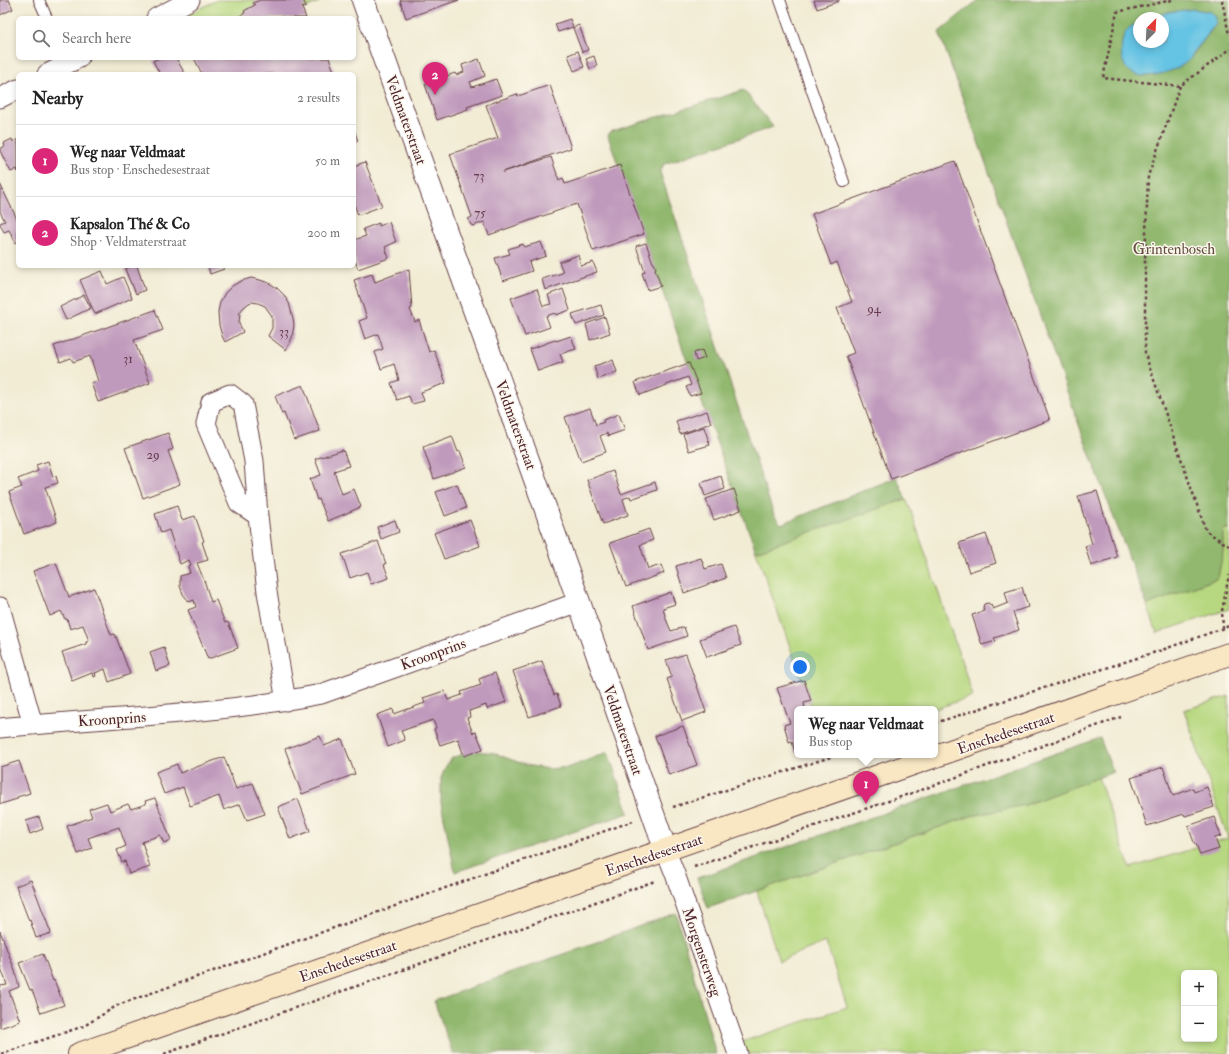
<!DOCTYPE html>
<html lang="en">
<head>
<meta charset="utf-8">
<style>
	body { margin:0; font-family:"IM FELL Double Pica",serif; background:#f6f6f6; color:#222 }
	.controls { position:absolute; right:12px; bottom:12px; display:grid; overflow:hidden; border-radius:6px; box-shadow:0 2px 6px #0003 }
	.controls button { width:36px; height:36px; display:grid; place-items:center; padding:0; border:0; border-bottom:1px solid #e0e0e0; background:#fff; color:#222; font:20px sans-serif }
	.compass { position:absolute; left:1133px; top:12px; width:36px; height:36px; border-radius:50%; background:#fff; box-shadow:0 2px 6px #0003; rotate:24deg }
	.you { position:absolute; left:800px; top:667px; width:14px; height:14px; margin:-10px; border:3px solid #fff; border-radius:50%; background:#1a73e8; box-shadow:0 0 0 6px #1a73e833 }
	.badge { display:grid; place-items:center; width:26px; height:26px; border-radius:50%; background:#db2777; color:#fff; font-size:13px; font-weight:700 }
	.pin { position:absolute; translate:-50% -33px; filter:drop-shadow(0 1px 2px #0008) }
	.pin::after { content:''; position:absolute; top:21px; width:14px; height:12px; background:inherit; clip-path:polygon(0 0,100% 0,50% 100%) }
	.popup { position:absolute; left:794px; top:706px; width:144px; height:52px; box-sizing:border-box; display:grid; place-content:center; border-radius:6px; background:#fff; filter:drop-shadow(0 1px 3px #0005); font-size:13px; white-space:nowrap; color:#767676 }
	.popup b { font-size:15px; color:#222 }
	.popup::after { content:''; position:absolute; left:50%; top:100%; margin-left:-8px; border:8px solid transparent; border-top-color:#fff }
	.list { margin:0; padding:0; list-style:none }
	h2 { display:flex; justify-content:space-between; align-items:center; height:52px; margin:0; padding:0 16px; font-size:17px }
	h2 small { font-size:13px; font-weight:400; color:#767676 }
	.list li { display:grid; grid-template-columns:26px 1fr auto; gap:12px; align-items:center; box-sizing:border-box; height:72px; padding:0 16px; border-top:1px solid #e0e0e0 }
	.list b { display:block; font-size:15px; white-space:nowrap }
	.list p { margin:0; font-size:13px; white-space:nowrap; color:#767676 }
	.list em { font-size:13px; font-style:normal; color:#767676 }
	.icon { flex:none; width:22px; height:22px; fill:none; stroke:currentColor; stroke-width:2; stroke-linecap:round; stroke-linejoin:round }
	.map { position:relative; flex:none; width:1229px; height:1054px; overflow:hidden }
	.search { position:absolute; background:#fff; box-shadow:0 2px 6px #0003; left:16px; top:16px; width:340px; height:44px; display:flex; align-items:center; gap:10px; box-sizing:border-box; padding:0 14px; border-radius:6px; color:#767676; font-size:15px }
	.panel { position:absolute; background:#fff; box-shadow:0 2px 6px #0003; left:16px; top:72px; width:340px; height:196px; border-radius:6px }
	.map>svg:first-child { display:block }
	.green { fill:#b7d880; stroke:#807c56; fill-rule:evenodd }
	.forest { fill:#91b86e; stroke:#6e6c4c; fill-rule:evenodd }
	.water { fill:#65c3e3; stroke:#587187 }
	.building { fill:#c09abc }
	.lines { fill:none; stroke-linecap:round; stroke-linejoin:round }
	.service-casing { stroke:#633e44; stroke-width:12 }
	.minor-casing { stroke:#633e44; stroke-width:21 }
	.tertiary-casing { stroke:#633e44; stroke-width:24 }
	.secondary-casing { stroke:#633e44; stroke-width:24 }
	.path { stroke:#633e44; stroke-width:2.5; stroke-dasharray:3 3; stroke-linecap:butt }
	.service { stroke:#fff; stroke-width:10 }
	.minor { stroke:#fff; stroke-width:19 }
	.tertiary { stroke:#fff; stroke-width:22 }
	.secondary { stroke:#f9e7c3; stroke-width:22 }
	.labels { text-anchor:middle; stroke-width:3; stroke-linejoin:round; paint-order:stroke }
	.number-label { font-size:13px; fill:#683e4f }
	.street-label { font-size:15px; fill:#4a1f2b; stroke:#fbf7ec }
	.park-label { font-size:15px; fill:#654d40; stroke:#fbf7ec }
</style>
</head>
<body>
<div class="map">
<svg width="1229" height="1054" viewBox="0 0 1229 1054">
	<rect width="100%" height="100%" fill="#fbf7ec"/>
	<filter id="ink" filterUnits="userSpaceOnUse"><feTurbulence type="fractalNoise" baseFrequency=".025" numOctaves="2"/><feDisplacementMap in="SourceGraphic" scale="8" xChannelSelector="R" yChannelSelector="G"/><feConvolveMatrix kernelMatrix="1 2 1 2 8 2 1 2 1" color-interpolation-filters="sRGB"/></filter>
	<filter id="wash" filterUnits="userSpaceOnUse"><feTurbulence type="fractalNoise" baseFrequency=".012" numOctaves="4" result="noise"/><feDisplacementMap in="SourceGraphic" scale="16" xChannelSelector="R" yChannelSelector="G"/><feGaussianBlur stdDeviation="0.9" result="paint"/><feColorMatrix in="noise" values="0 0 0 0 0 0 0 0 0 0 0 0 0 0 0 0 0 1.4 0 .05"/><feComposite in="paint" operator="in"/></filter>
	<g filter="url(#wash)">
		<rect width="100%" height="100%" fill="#f2ecd4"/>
		<!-- green -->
		<path class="green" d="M217 0H323L288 16V18H180Z
			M906 499 911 511 973 696 935 709H812L756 551Z
			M1229 528V609L1157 633 1147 605 1218 578 1223 552V530Z
			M1229 696V1054H746L741 1042 847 1007 826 942 779 961 757 891 971 816 1025 805 1098 777 1130 868 1228 838 1184 710ZM1184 973H1214V1039H1184Z"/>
		<!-- forest -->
		<path class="forest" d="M978 0H1229V528L1223 530V552L1218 578 1147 605 1084 439 939 32ZM1168 12H1210L1216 24 1188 61 1155 75H1138L1123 40C1127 32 1130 26 1139 23V18H1154Z
			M744 90 773 127 664 164 660 172 774 515 781 524 895 478 896 476 906 499 756 551 688 364 608 136 610 132 622 128Z
			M1100 738 1113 772 1025 805 971 816 708 908 697 878Z
			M477 751 493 753 526 765 548 769 570 767 608 752 629 813 455 872 441 803V778L446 766 452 758 463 754Z
			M676 913 716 1054H453L434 1001Z"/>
		<!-- water -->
		<path class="water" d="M1194 9 1210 12 1216 16V24C1212 27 1211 30 1208 34 1204 40 1198 47 1193 53 1192 56 1190 59 1188 61 1177 71 1144 82 1130 72 1119 64 1119 39 1128 29 1131 26 1135 24 1139 23V42H1163V18H1154L1168 12Z"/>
		<g id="blocks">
			<!-- building -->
			<path class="building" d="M0 0H9L13 9 0 15Z
				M260 0H303L306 6 302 8 306 18H236L245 13 244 11 255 5 253 3Z
				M400 0H459L406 18Z
				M814 0H839V1L817 9Z
				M570 19 573 27 558 32 555 24Z
				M579 25 588 50 582 52 573 28Z
				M578 51 584 67 574 71 568 55Z
				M594 56 597 66 590 69 586 59Z
				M159 58H176L185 74H160L153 61Z
				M194 58H235L236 59 238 58H329L335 74H202Z
				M479 59 485 76 470 82 472 87 496 79 502 95 467 107 468 109 437 120 425 84 455 73 456 75 464 72 462 65Z
				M550 85 571 148 503 172 551 157 559 180 563 178 565 184 620 165 644 234 593 251 577 204 489 235 484 222 473 226 471 225 468 219 472 217 450 154 498 138 486 105 517 94 518 96Z
				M354 130 358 141 354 142Z
				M12 139 13 142 18 139V172L17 169 11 172 0 151V149L5 146 4 143Z
				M955 161 1050 420 891 479 846 356 854 353 837 308 852 302 837 262 831 265 812 214Z
				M365 162 382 206 358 215 354 204V166Z
				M0 184 18 221V242L16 243 9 230 4 232 0 224V223L5 221 0 212Z
				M389 222 396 242 385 247 389 258 358 269 354 257V240L366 236 363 229 379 223V226Z
				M541 242 546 256 529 262 532 271 503 281 495 258 510 254 508 249 523 244 524 247Z
				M646 243 653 263H654L656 268 655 269 661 286 648 290 642 273 645 272 636 246Z
				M578 255 581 266 593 262 597 272 545 290 542 279 562 273 563 272 559 262Z
				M133 266H137L145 290 136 294 132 284H131L125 269Z
				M208 266H223L224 269 210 274Z
				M409 269 412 308 410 309 415 322 419 320 429 352 434 350 446 383 421 392 424 401 412 404 409 396 397 400 391 383 399 380 394 364 381 369 375 352 383 349 378 334 365 339 359 321 367 318 354 280 372 274 375 282Z
				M102 271 107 284 123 277 132 298 95 314 80 280Z
				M251 278 260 280 269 283 277 288 284 295 289 303 293 318 294 325 292 338 286 350 268 336 272 328V316L265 306 258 303 252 302 249 303 244 307 240 312 239 323 243 332 225 342 222 336 219 325 218 312 220 302 225 293 232 286 241 281Z
				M537 289 543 306 551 304 548 295 563 289 570 310 556 315 555 313 546 316 550 327 525 336 511 298Z
				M84 295 91 308 66 320 60 307Z
				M601 305 604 315 576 325 572 314Z
				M155 310 163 330 134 340 150 383 98 402 91 383 98 381 90 356 73 362 71 358 60 362 54 346Z
				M605 317 610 333 590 340 586 324Z
				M571 336 576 349 560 354 563 362 538 371 530 349 555 340 556 341Z
				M702 350 705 358 696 361 694 353Z
				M613 360 617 372 598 379 594 366Z
				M689 363 701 393 690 396 686 387 691 385 688 377 640 395 635 382Z
				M303 385 320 431 294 440 284 413 282 414 275 396Z
				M590 408 596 425 604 422 603 420 619 414 625 430 608 436 607 433 600 436 606 452 581 461 565 417Z
				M707 411 711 423 680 434 676 421Z
				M704 427 710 445 689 451 683 434Z
				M168 433 173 449 168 451 180 484 143 498 125 448Z
				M452 436 458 452 460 451 466 467 434 479 423 447Z
				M343 450 349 466 334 471 342 494 354 489 361 507 328 521 319 499 317 500 310 479 321 475 315 459Z
				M48 461 53 477 56 476 58 483 45 487 57 522 24 534 9 492 22 487 18 479 38 471 36 465Z
				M613 471 621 494 655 482 657 490 631 499 630 496 623 499 628 515 603 524 587 480Z
				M721 476 725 489 705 496 701 483Z
				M457 484 466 508 445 516 436 492Z
				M734 489 741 510 714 520 706 499Z
				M1097 491 1117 557 1091 566 1085 546 1092 544 1078 496Z
				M177 506 182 520 195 516 204 541 202 542 208 560 197 563 205 583 211 602 216 600 225 623 228 622 238 648 208 659 188 610 196 607 194 600 189 602 183 594 180 586V576L190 573 188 566 191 565 189 560 180 564 169 530 161 533 155 514Z
				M395 520 399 532 381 539 377 527Z
				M470 520 480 546 444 559 434 533Z
				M649 529 653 540 640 545 648 569 661 565 664 573 626 587 610 543Z
				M986 534 996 563 969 572 959 543Z
				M378 541 386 564 384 565 389 578 371 584 367 572 350 578 342 554Z
				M701 558 705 569 721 564 726 578 684 593 676 566Z
				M56 563 69 597 94 588 111 635 115 634 130 674 109 682 105 669 95 673 96 676 94 677 92 673 72 681 62 652 86 644V642L89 641 83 625 70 629 67 619H65L61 611 50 616 33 571Z
				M1022 587 1028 607 1013 612 1019 630 994 638 996 641 982 645 972 615 984 611 983 608 984 604 988 603 991 605 993 609 1008 603 1005 592Z
				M671 592 675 604 663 608 666 619 671 631 684 627 687 636 648 650 633 606Z
				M734 627 741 645 707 657 700 639Z
				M164 647 170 666 156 671 150 652Z
				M686 654 706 712 682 721 667 679 672 677 666 660Z
				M542 661 554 695 557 694 561 706 529 717 513 671Z
				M495 673 506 702 487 709 486 705 469 711 470 717 467 718 473 733 476 732 483 749 464 756 458 739 440 745 434 729 436 728 433 720 401 731 405 740 388 747 377 715 393 709 394 714 425 703 423 698 444 691 448 700 462 695 461 692 481 685 479 679Z
				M804 680 811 701 804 703 805 709H797V752L795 753 792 741 789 742 784 725 790 723 777 688Z
				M683 726 697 765 669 775 655 736Z
				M320 736 324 746 342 739 355 774 302 794 285 749Z
				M224 757 236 789 253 783 265 814 247 820 240 804 224 810 219 796 190 806 183 787 164 794 156 772 177 764 180 773Z
				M19 761 30 793 17 797V799L1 804 0 803V767Z
				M1163 767 1173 796 1193 788 1194 792 1207 787 1214 807 1185 816 1184 814 1147 826 1131 778Z
				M155 798 171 840 164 843 160 835 142 842 150 867 129 874 125 861 122 862 117 850 126 846 119 827 88 838 92 848 78 854 67 826 92 817 89 809 107 803 110 811 128 804 131 809 146 804 145 801Z
				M298 799 310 831 290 839 278 807Z
				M39 817 43 829 30 834 26 821Z
				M1214 817 1221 836 1215 838 1219 849 1200 855 1196 844 1195 845 1188 826Z
				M31 880 51 933 36 938 30 920 29 921 16 886Z
				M0 931 15 971 19 987 9 991 20 1021 0 1028V997H1L0 993V986L7 985 0 965Z
				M43 954 53 981 54 980 64 1005 41 1013 32 990H30L19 963Z"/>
		</g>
	</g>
	<g filter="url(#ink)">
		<use href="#blocks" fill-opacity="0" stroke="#633e44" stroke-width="1"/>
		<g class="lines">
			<!-- service casing -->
			<g class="service-casing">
				<path id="service" d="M39 0 47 18
					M780 0 844 182"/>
			</g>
			<!-- minor casing -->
			<g class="minor-casing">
				<path id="minor" d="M156 18 190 0
					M47 74 79 58
					M0 98 18 89
					M258 516 239 503 206 424 211 402 230 394 243 404 254 461 258 516 267 592 286 701
					M0 607 33 725
					M0 728C107 717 215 715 321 694L579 602
					M666 851 675 874 738 1054"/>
			</g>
			<!-- tertiary casing -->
			<g class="tertiary-casing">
				<path id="tertiary" d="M363 0 579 602 666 851"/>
			</g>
			<!-- secondary casing -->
			<g class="secondary-casing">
				<path id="secondary" d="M79 1054 1229 654"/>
			</g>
			<!-- path -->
			<path class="path" d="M1172 0 1117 12 1103 78 1180 86 1229 50
				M1222 0 1229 35
				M1180 86 1148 176 1145 261V354L1206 531 1229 546
				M1223 629 1222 611 1229 575
				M935 723 1162 650 1229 626
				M673 807 837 755
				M694 867 924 789 1121 717
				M1 1054 84 1026 118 1005 633 821
				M164 1054 655 881"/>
			<!-- service -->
			<use href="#service" class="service"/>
			<!-- minor -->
			<use href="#minor" class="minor"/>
			<!-- tertiary -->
			<use href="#tertiary" class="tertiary"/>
			<!-- secondary -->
			<use href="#secondary" class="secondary"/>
		</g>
	</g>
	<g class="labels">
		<!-- number labels -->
		<g class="number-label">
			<text x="479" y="180">73</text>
			<text x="480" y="217">75</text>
			<text x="874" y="313">94</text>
			<text x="284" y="336">33</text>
			<text x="128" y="363">31</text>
			<text x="153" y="459">29</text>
		</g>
		<!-- street labels -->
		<g class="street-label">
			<text transform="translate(406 120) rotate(70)" y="5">Veldmaterstraat</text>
			<text transform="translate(516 425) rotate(70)" y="5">Veldmaterstraat</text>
			<text transform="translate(433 654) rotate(-20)" y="5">Kroonprins</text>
			<text transform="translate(112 719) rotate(-4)" y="5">Kroonprins</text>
			<text transform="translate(623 730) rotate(71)" y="5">Veldmaterstraat</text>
			<text transform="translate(1006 733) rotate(-19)" y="5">Enschedesestraat</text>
			<text transform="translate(654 855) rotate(-19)" y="5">Enschedesestraat</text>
			<text transform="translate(702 952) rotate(71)" y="5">Morgensterweg</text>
			<text transform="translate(348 961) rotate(-19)" y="5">Enschedesestraat</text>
		</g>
		<!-- park labels -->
		<g class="park-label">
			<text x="1174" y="254">Grintenbosch</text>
		</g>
	</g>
</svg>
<div class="controls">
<button>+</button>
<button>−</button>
</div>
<svg class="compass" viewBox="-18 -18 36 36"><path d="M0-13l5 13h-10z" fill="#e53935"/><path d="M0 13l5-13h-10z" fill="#767676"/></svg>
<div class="you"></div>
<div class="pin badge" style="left:866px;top:804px">1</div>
<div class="popup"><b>Weg naar Veldmaat</b>Bus stop</div>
<div class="pin badge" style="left:435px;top:95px">2</div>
<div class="search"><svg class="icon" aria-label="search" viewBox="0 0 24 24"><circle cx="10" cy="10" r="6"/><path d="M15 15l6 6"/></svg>Search here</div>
<section class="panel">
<h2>Nearby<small>2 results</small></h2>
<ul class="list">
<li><span class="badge">1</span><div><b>Weg naar Veldmaat</b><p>Bus stop · Enschedesestraat</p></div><em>50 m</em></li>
<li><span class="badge">2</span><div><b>Kapsalon Thé &amp; Co</b><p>Shop · Veldmaterstraat</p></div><em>200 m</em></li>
</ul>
</section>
</div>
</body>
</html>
